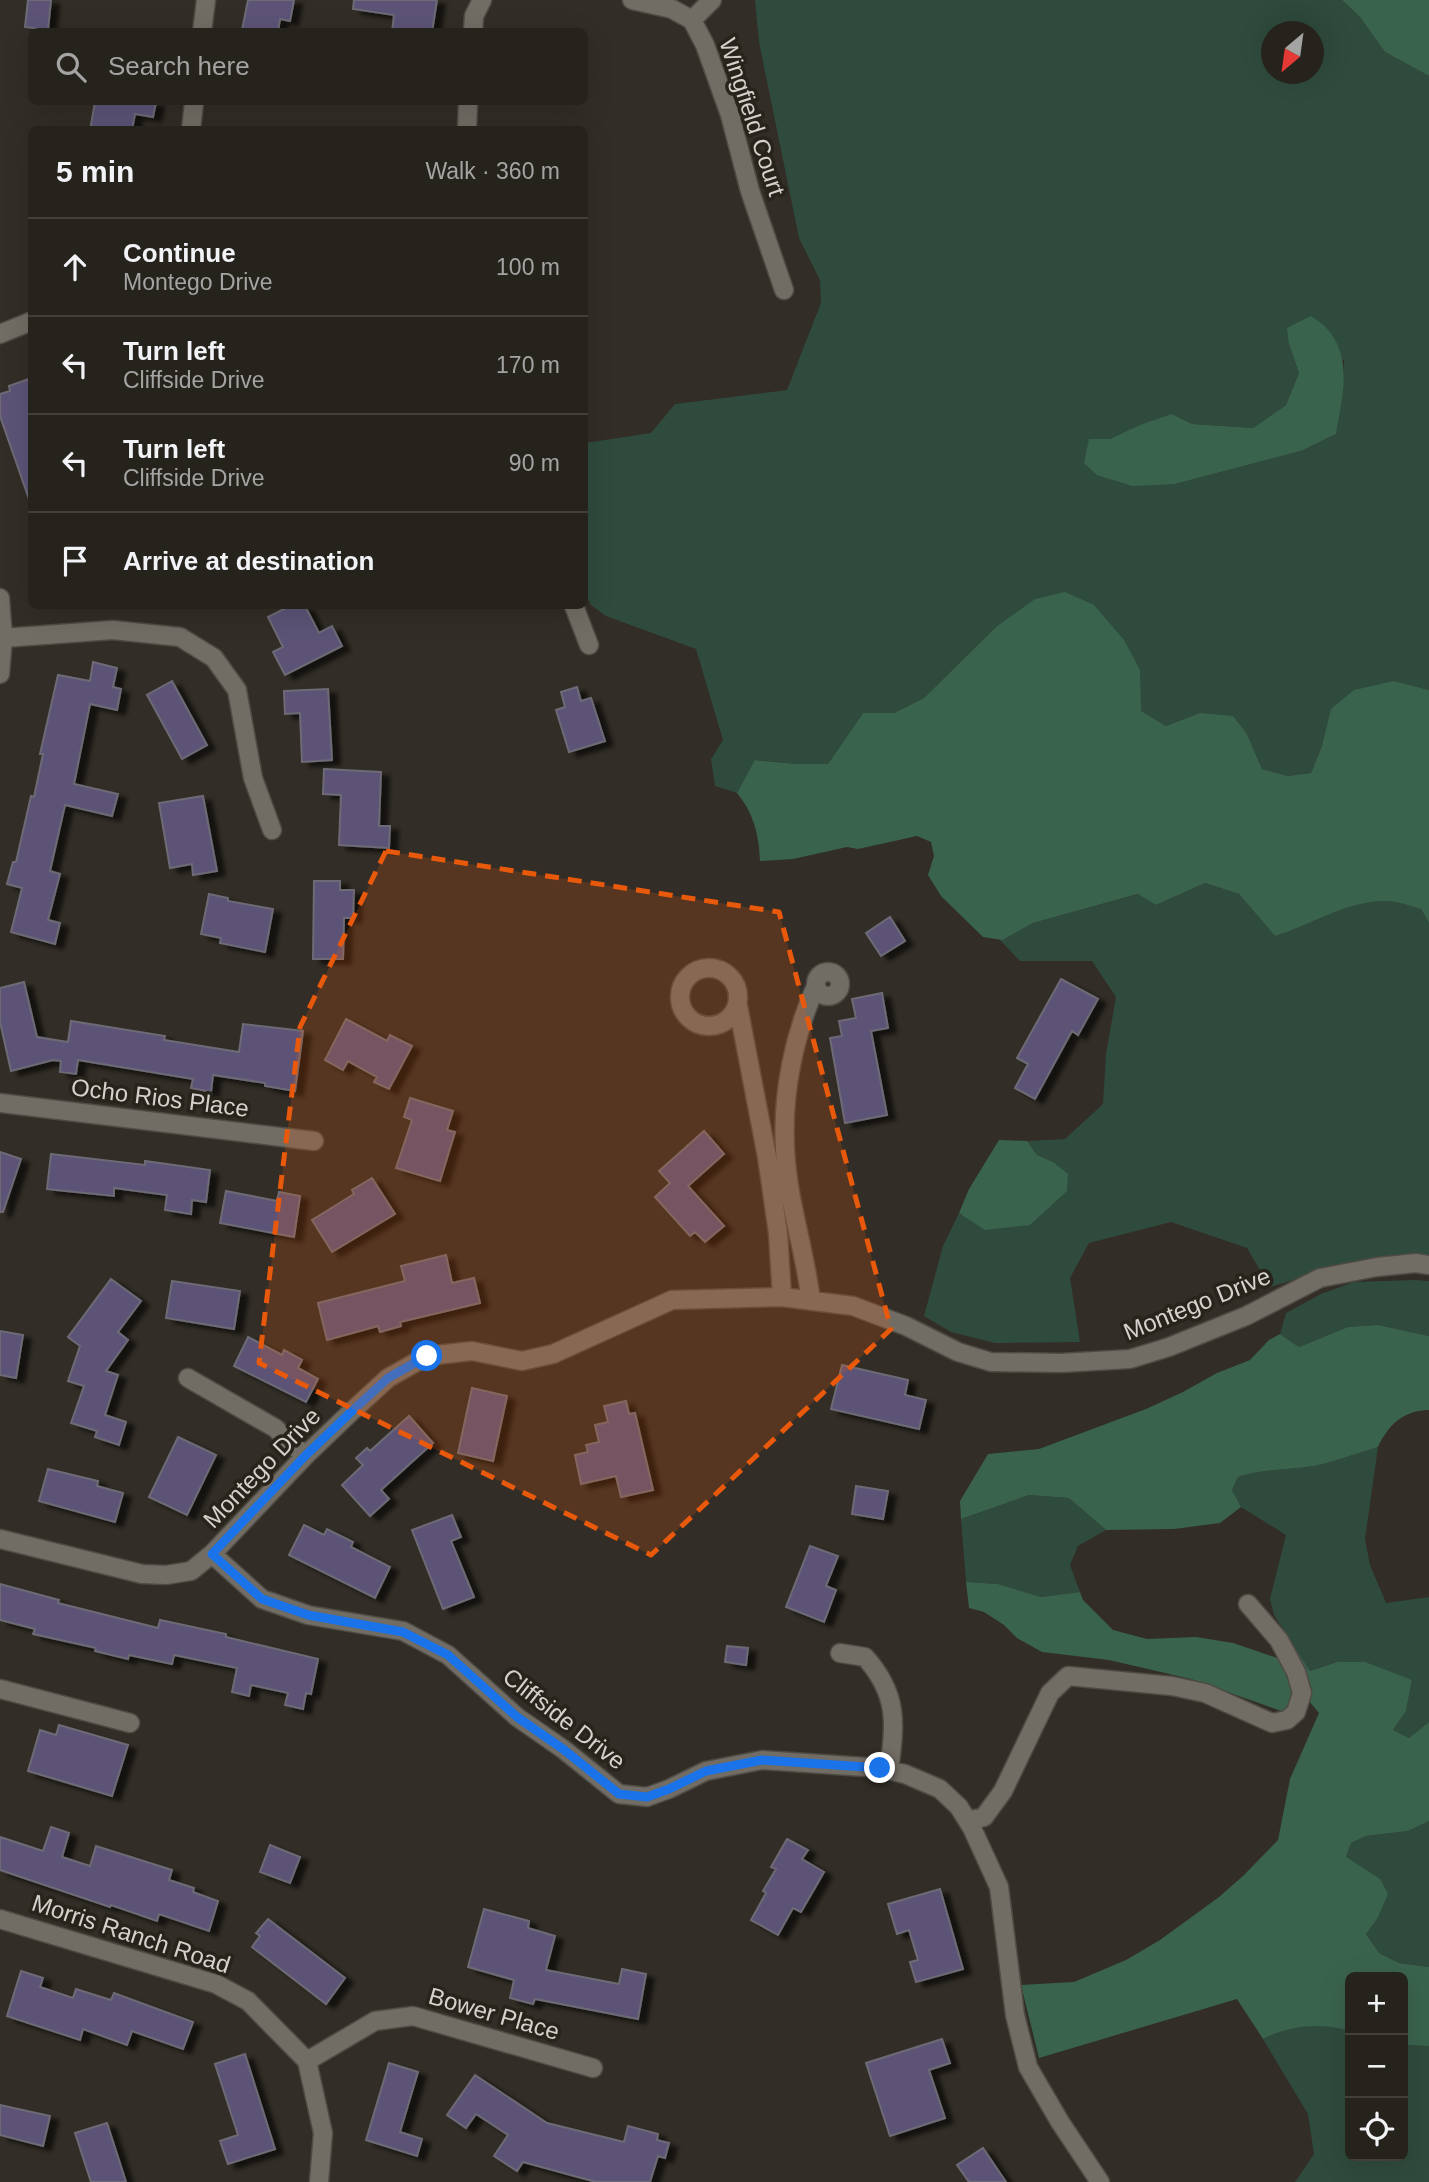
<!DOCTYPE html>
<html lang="en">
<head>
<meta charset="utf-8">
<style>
	body { margin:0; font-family:Helvetica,sans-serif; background:#322f29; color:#f1f3f6 }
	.controls { position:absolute; right:21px; bottom:21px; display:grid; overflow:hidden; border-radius:10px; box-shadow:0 7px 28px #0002 }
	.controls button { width:63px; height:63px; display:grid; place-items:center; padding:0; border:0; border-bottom:2px solid #423f3b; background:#26221c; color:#f1f3f6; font:35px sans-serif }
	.compass { position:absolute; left:1261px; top:21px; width:63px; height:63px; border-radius:50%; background:#26221c; box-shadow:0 7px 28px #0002; rotate:209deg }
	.stop { position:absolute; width:21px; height:21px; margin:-16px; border:5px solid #1a73e8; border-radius:50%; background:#fff }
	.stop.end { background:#1a73e8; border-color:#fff; box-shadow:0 2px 7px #0008 }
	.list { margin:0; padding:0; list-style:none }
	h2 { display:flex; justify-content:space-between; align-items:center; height:91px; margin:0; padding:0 28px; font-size:30px }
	h2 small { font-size:23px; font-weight:400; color:#a4a4a3 }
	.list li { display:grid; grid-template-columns:46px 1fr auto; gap:21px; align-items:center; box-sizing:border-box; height:98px; padding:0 28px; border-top:2px solid #423f3b }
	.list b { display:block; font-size:26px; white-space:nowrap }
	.list p { margin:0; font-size:23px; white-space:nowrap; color:#a4a4a3 }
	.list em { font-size:23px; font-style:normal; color:#a4a4a3 }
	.icon { flex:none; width:38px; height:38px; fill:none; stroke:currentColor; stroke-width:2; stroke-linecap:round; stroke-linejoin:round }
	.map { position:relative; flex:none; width:1429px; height:2182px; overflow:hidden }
	.search { position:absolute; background:#26221c; box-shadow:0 7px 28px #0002; left:28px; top:28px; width:560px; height:77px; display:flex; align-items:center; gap:18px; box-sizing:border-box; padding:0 24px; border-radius:10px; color:#a4a4a3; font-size:26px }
	.panel { position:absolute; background:#26221c; box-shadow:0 7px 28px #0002; left:28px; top:126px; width:560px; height:483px; border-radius:10px }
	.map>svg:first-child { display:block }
	.green { fill:#2f4b3d; fill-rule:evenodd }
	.forest { fill:#3a634e }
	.building { fill:#5b5377; stroke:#6d6b75; stroke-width:2; filter:url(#shadow) }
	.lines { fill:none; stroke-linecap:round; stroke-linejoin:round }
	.minor-casing { stroke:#4d4b44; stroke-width:21 }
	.minor { stroke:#716c64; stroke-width:18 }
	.route { stroke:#1a73e8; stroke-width:9 }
	.marked { fill:#e8590c; fill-opacity:0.2; stroke:#e8590c; stroke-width:5; stroke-dasharray:14 9; stroke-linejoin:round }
	.labels { text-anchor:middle; stroke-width:7; stroke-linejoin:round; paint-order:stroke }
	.street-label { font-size:24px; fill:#d4d2cd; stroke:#28241c }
</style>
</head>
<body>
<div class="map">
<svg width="1429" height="2182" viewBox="0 0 1429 2182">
	<defs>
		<filter id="shadow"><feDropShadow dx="8" dy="4.5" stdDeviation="2" flood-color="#0009"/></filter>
	</defs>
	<rect width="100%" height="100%" fill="#322d26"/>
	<!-- green -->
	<path class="green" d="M755 0H1342L1360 17 1385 52 1429 76V690L1394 681 1322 746 1311 773 1288 776 1262 769 1247 734 1200 713 1166 726 1140 711V670L996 627 924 698 894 713H863L828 764H796L756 760 737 793 715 786 711 759 723 740 696 649 606 616 591 605 585 593V443L651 433 675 404 787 390 821 303 820 280 799 238 759 42ZM1272 32H1314V74H1272ZM1289 344 1344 360 1342 400 1336 434 1301 451 1175 484 1089 439H1110L1172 414 1192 424 1253 428 1286 405 1299 373Z
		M1205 883 1239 894 1275 936C1311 925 1345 902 1384 901 1396 900 1410 906 1421 909L1429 923V1255C1375 1249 1321 1272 1270 1287L1247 1248 1171 1222 1089 1243 1070 1278 1080 1342 995 1343 951 1332 924 1316 943 1246 959 1213 970 1219 1030 1225 1040 1215 1053 1162 1037 1155 1027 1141 1065 1139 1103 1104 1106 1054 1116 997 1092 961H1020L1000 940 1033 923 1139 894 1156 905Z
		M1415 1280 1429 1281V1336L1378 1325 1348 1327 1299 1347 1280 1334 1286 1313 1321 1294 1354 1282Z
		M1378 1447 1365 1539 1370 1565 1386 1603 1429 1597V1722L1409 1738 1393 1730 1406 1711 1412 1680 1337 1662 1310 1671 1274 1615 1270 1599 1286 1535 1241 1507 1232 1490 1238 1477C1262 1469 1288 1470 1314 1466 1335 1462 1357 1453 1378 1447Z
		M1029 1495 1069 1498 1106 1530 1078 1546 1070 1565 1080 1592 1041 1597 998 1584 966 1582 961 1519Z
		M1429 1821V1967L1399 1963 1379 1953 1366 1934 1377 1919 1346 1857 1351 1843 1366 1836 1408 1831Z
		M1304 2026H1335L1350 2031V2156H1403V2045L1429 2046V2182H1295L1314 2154 1308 2114 1263 2039 1281 2030Z"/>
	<!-- forest -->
	<path class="forest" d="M1342 0H1429V76L1385 52 1360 17Z
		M1311 316C1356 343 1344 390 1336 434L1301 451 1175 484 1132 486 1097 475 1084 463 1089 439H1110L1140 425 1172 414 1192 424 1253 428 1286 405 1299 373 1289 344 1287 328Z
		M1065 592 1094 605 1124 640 1140 670 1141 711 1166 726 1200 713 1233 716 1247 734 1262 769 1288 776 1311 773 1322 746 1331 709 1354 690 1394 681 1429 690V923L1421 909C1410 906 1395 900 1384 901 1345 902 1311 925 1275 936L1239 894 1205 883 1156 905 1138 894 1033 923 1002 940 983 937 941 896 928 875 934 856 931 842 917 836 858 849 847 847 793 859 760 861C759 835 754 814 737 793L755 760 796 764H828L863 713H894L924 698 996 627 1035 599Z
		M999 1140 1027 1141 1037 1155 1053 1162 1068 1174 1067 1191 1030 1225 985 1230 959 1213 969 1189Z
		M1378 1325 1429 1336V1410C1404 1410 1388 1425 1378 1447 1357 1453 1335 1462 1314 1466 1288 1470 1262 1469 1238 1477L1232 1490 1241 1507 1220 1523 1174 1529 1106 1530 1069 1498 1029 1495 961 1519 960 1501 988 1454 1039 1449 1146 1409 1183 1392 1217 1373 1250 1360 1269 1340 1280 1334 1299 1347 1348 1327Z
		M966 1582 998 1584 1041 1597 1080 1592 1083 1600 1113 1630 1147 1639 1196 1637 1233 1643 1280 1659 1290 1640 1310 1671 1337 1662H1365L1412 1680 1406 1711 1393 1730 1409 1738 1429 1722V1821L1408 1831 1366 1836 1351 1843 1346 1857 1380 1879 1388 1894 1377 1919 1366 1934 1379 1953 1399 1963 1429 1967V2046L1403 2045V1977H1350V2031C1321 2022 1289 2025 1263 2039L1237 1999 1039 2058 1021 1985 1074 1982 1126 1960 1160 1940 1219 1897 1244 1875 1278 1840 1290 1779 1319 1713 1309 1701 1281 1711 1191 1679 1109 1660 1042 1652 1017 1638 1004 1625 984 1612 969 1608Z"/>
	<!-- building -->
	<path class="building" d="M28 0H51L48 30 25 27Z
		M248 0H294L290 21 280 19 278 32 242 30Z
		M354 0H437L432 32H392L394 15 353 9Z
		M95 102H156L153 117 135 114 132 130H90Z
		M32 378V499H29L0 416V394L10 391 9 386Z
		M290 606H305L319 633 332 626 342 646 285 675 273 652 283 647 268 617Z
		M93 662 117 668 113 687 121 689 117 710 90 704 74 784 118 794 112 816 65 805 50 871 60 874 48 920 60 923 55 944 11 932 22 888 7 884 13 862H16L31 796 34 797 43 754H40L58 675 90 681Z
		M172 681 207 745 182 759 147 695Z
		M577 687 581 701 591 698 605 741 569 752 556 710 565 707 561 692Z
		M328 689 332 760 302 762 300 713 285 714 284 691Z
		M324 769 381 772 379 826H390L389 848 339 845 341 795 323 794Z
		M203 796 217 871 193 875 192 864 170 868 159 803Z
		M314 881H340V890H354L353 918H344L343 959H313Z
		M209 894 228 898V901L273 909 265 952 220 943 221 938 201 934Z
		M890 917 905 941 881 956 866 933Z
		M1061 979 1098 999 1078 1035 1072 1031 1035 1099 1015 1088 1028 1064 1017 1058Z
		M24 982 37 1037 68 1042 71 1021 165 1036 164 1040 239 1052 243 1024 303 1031 295 1091 265 1086V1083L213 1075 211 1092 191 1088 193 1079 78 1060 76 1074 60 1072 61 1061 53 1060 11 1071 0 1022V988Z
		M882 993 888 1028 871 1031 887 1115 845 1123 830 1038 842 1036 839 1021 856 1018 852 999Z
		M346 1019 387 1041 390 1035 412 1046 389 1089 374 1082 377 1077 348 1061 343 1070 325 1060Z
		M410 1098 453 1111 447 1130 455 1132 440 1181 396 1168 412 1120 404 1117Z
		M704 1131 724 1154 688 1186 724 1226 705 1242 695 1232 690 1236 655 1197 670 1183 659 1171Z
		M0 1152 21 1159 3 1212H0Z
		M51 1154 145 1165V1161L210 1170 206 1202 192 1200 191 1214 165 1210 167 1195 114 1188V1196L47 1189Z
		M372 1178 395 1214 332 1252 312 1220 354 1194 352 1190Z
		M226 1191 277 1201 279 1192 300 1196 294 1237 220 1223Z
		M446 1255 452 1283 474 1278 480 1303 400 1322 401 1326 380 1332 378 1326 327 1340 318 1303 405 1281 401 1266Z
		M111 1279 141 1301 118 1332 128 1340 106 1371 118 1375 105 1415 126 1422 119 1445 95 1437 97 1431 71 1423 84 1386 68 1381 80 1346 68 1337Z
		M172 1281 240 1291 234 1329 166 1318Z
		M0 1331 23 1335 16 1378 0 1375Z
		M248 1337 282 1355 284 1350 302 1360 298 1368 318 1379 306 1402 234 1366Z
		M842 1365 908 1380 905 1395 926 1400 919 1429 831 1409Z
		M472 1388 507 1396 493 1461 458 1453Z
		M626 1401 629 1414 635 1413 653 1490 621 1497 616 1476 581 1484 575 1455 588 1452 586 1445 599 1442 595 1425 608 1422 604 1406Z
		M409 1416 433 1443 381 1490 389 1499 370 1516 342 1485 363 1465 356 1458 367 1448 370 1451Z
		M178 1437 216 1455 187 1515 149 1497Z
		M48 1469 98 1481 97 1486 123 1493 115 1522 39 1501Z
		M856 1486 888 1491 883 1519 852 1514Z
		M452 1515 461 1537 451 1541 474 1597 443 1609 412 1530Z
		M304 1525 324 1535 327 1529 353 1542 351 1547 390 1567 375 1598 289 1555Z
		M810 1546 838 1556 826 1586 836 1590 824 1622 786 1607Z
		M0 1584 59 1600 58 1603 158 1628 160 1620 226 1634V1637L318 1659 311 1694 306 1693 303 1709 285 1705 288 1693 251 1685 249 1696 232 1692 237 1668 174 1655 172 1664 129 1655 128 1659 95 1651 96 1648 33 1634 35 1629 0 1620Z
		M727 1646 748 1648 746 1665 725 1662Z
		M59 1725 128 1745 112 1796 28 1771 40 1730 56 1735Z
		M51 1827 69 1833 62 1857 90 1866 96 1846 172 1870 169 1880 194 1888 193 1892 218 1901 209 1931 159 1914 157 1921 111 1905 110 1907 0 1870V1837L43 1851Z
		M787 1839 808 1850 802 1859 824 1872 801 1912 793 1908 778 1935 751 1920 766 1893 763 1891 776 1869 771 1867Z
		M270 1845 300 1857 290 1883 260 1872Z
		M940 1889 963 1969 916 1982 910 1962 918 1960 909 1930 897 1934 888 1904Z
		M484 1909 529 1921 528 1928 555 1936 546 1970 619 1984 622 1969 646 1974 638 2019 535 1999 533 2004 510 1998 514 1980 468 1967Z
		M268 1919 345 1978 326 2004 252 1947 260 1936 256 1933Z
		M21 1971 43 1978 40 1987 73 1998 76 1989 111 2000 114 1993 193 2022 183 2049 132 2031 127 2045 83 2029 80 2040 7 2016Z
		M942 2039 950 2063 929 2070 945 2118 890 2136 866 2063Z
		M245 2054 275 2149 228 2164 220 2141 238 2135 215 2064Z
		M389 2063 418 2072 400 2132 422 2139 417 2156 366 2140Z
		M475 2075 547 2123 624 2142 628 2126 658 2134 657 2140 669 2143 665 2158 658 2156 650 2182H596L523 2162 517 2171 494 2156 508 2135 476 2114 466 2128 447 2115Z
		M0 2105 50 2116 43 2146 0 2135Z
		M107 2123 126 2182H91L75 2133Z
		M983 2148 1006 2182H969L957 2165Z"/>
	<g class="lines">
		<!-- minor casing -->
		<g class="minor-casing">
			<path id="minor" d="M632 0 672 9 692 20 705 45 730 115 750 191 784 290
				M692 20 712 0
				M202 32 206 0
				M473 32 474 16 482 0
				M191 130 194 102
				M467 130 468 102
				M0 334 32 321
				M0 598 3 638 0 674
				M574 606 589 645
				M3 638 113 630 180 637 214 658 237 690 253 778 272 830
				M680 997a29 29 0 1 1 58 0a29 29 0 1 1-58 0Z
				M816 984a12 12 0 1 1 24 0a12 12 0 1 1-24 0Z
				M738 1006 767 1157 778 1233 782 1297
				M0 1103 314 1141
				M811 1301C805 1250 787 1199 785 1148 782 1093 794 1035 816 986
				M188 1378 275 1428 305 1456
				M0 1539 142 1574 166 1575 191 1571 212 1554 305 1456 351 1412 388 1378 427 1356 472 1351 522 1361 553 1354 672 1300 782 1297 853 1306 906 1326 958 1352 991 1362 1061 1363 1130 1359 1169 1347 1246 1316 1320 1278 1377 1267 1416 1263 1429 1265
				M212 1554 262 1599 308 1615 403 1631 448 1655 517 1717 563 1749 619 1794 647 1797 669 1789 706 1771 762 1760 880 1768 905 1774 940 1789 959 1807 972 1828 999 1887 1015 2015 1028 2067 1060 2122 1100 2182
				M840 1653 865 1657C899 1695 895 1724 889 1770
				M0 1689 130 1723
				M968 1821 984 1817 1003 1791 1050 1693 1068 1676 1172 1686 1205 1693 1272 1723 1287 1720 1296 1712 1302 1693 1296 1672 1279 1640 1248 1604
				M0 1919 216 1984 248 2001 307 2061 323 2133 319 2182
				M307 2061 375 2021 413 2016 593 2068"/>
		</g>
		<!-- minor -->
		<use href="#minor" class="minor"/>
	</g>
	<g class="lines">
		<!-- route -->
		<path class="route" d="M427 1356 388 1378 351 1412 305 1456 212 1554 262 1599 308 1615 403 1632 448 1655 517 1717 563 1749 619 1794 647 1797 669 1789 706 1771 762 1760 880 1768"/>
	</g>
	<!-- marked area -->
	<path class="marked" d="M386 851 779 912 891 1329 651 1555 259 1363 300 1027Z"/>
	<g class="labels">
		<!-- street labels -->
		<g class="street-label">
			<text transform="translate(752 117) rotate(72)" y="8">Wingfield Court</text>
			<text transform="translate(160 1098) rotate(7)" y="8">Ocho Rios Place</text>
			<text transform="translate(1197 1304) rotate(-22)" y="8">Montego Drive</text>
			<text transform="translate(262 1468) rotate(-46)" y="8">Montego Drive</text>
			<text transform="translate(564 1719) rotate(38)" y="8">Cliffside Drive</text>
			<text transform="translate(131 1934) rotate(18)" y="8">Morris Ranch Road</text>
			<text transform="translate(494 2014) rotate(16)" y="8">Bower Place</text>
		</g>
	</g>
</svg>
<div class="controls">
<button>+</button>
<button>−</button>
<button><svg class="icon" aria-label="locate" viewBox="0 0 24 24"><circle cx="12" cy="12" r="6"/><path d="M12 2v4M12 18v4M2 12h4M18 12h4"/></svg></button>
</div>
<svg class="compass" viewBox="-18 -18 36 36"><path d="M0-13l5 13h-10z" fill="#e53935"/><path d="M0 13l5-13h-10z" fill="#a4a4a3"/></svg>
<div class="stop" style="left:427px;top:1356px"></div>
<div class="stop end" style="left:880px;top:1768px"></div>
<div class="search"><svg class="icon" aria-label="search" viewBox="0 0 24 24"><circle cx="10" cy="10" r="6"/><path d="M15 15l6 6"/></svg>Search here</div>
<section class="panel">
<h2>5 min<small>Walk · 360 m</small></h2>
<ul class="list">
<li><svg class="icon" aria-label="ahead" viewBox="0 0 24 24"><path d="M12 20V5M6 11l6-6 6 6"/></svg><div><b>Continue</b><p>Montego Drive</p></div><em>100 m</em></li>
<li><svg class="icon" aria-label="left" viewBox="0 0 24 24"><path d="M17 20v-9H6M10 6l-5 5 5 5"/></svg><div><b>Turn left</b><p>Cliffside Drive</p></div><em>170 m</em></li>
<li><svg class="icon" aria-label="left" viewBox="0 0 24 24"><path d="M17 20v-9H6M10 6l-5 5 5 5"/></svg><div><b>Turn left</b><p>Cliffside Drive</p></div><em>90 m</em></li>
<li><svg class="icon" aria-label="arrive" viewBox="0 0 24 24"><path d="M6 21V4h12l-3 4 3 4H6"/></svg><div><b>Arrive at destination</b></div></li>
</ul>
</section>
</div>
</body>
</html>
